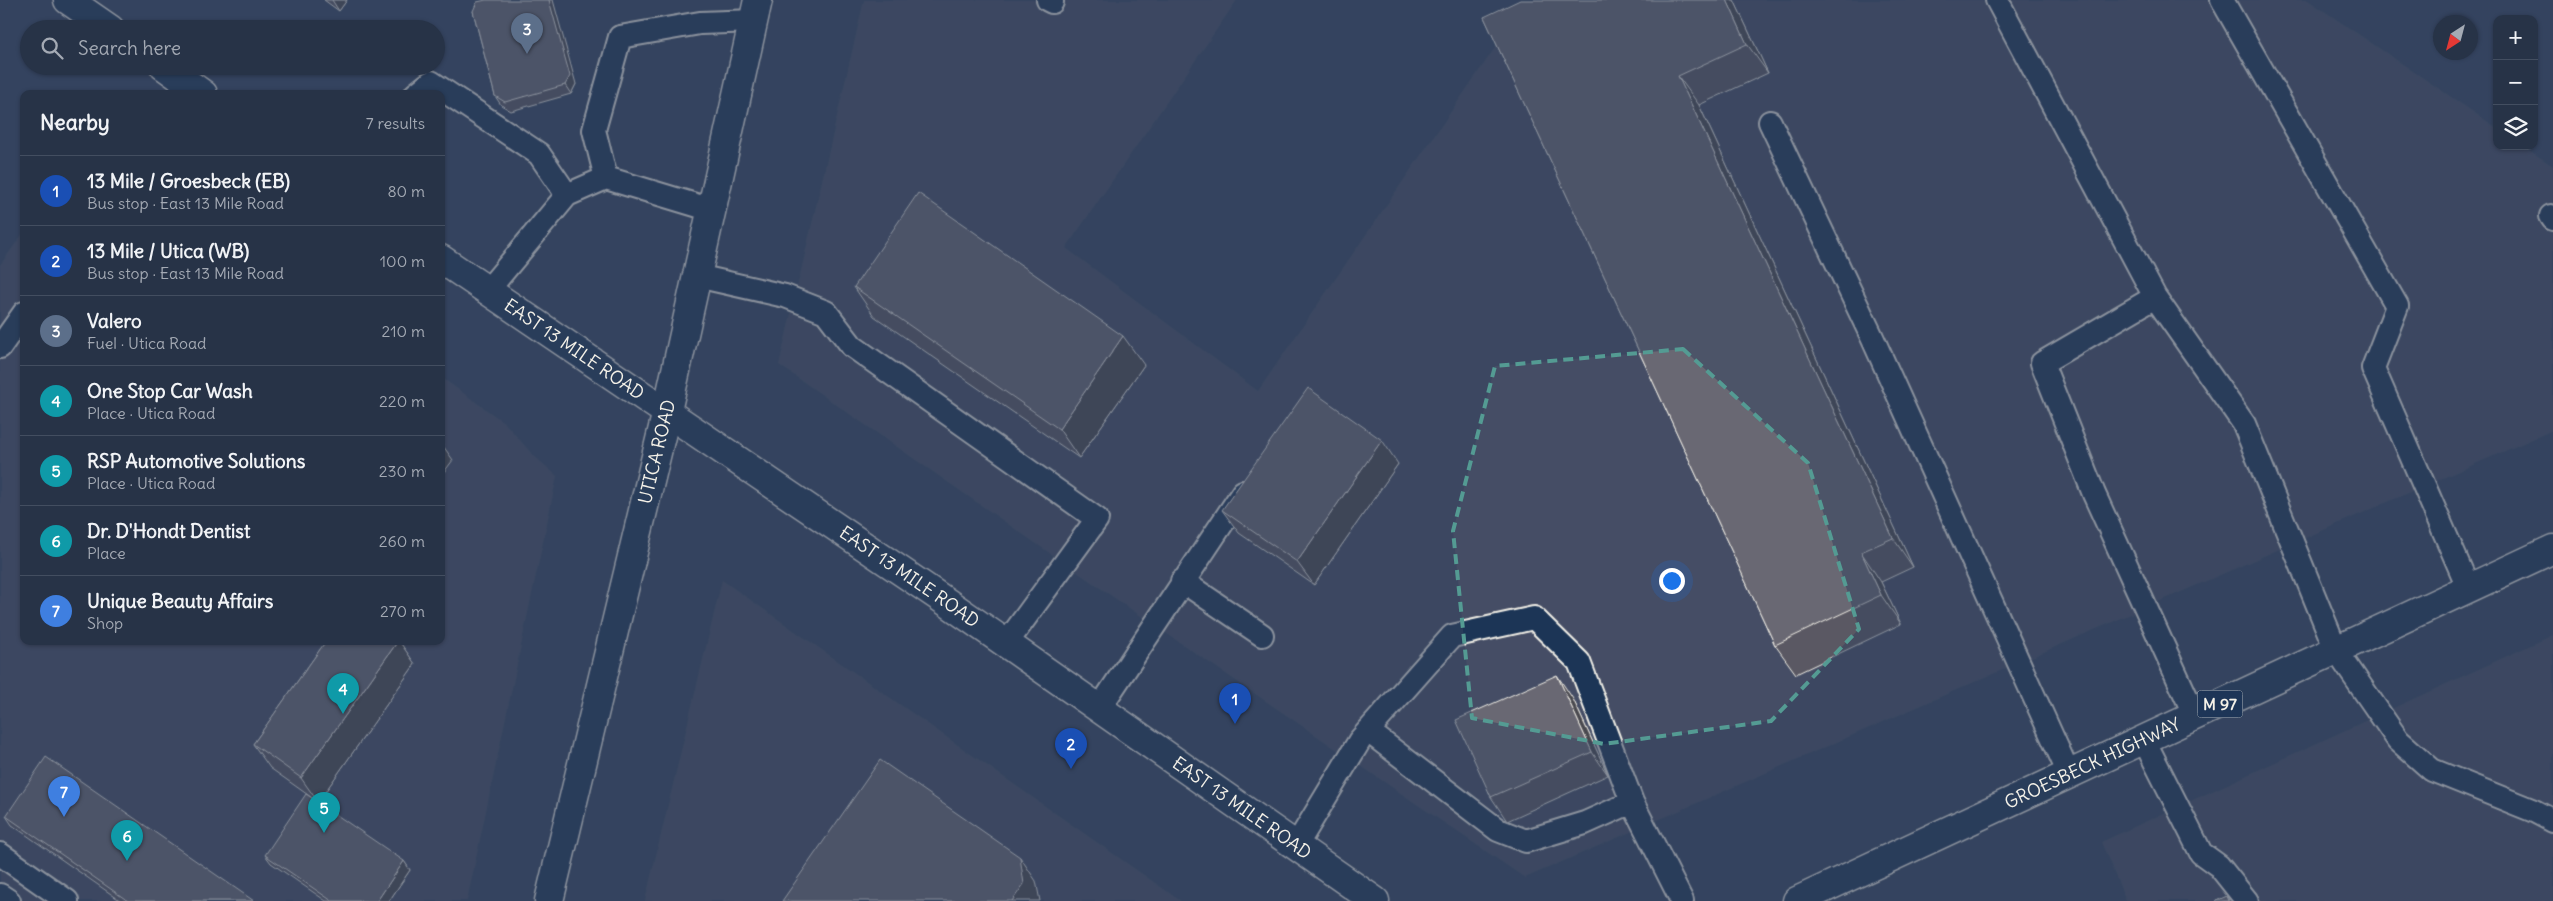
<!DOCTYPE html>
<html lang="en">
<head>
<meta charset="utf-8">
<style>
	body { margin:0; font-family:Delius,sans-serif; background:#333f52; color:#f1f3f6 }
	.controls { position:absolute; right:15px; top:15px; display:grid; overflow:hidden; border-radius:10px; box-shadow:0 1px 4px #0004 }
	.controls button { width:45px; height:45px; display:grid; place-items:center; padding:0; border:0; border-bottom:1px solid #434e60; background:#273347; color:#f1f3f6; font:25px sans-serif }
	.compass { position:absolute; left:2433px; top:15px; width:45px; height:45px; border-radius:50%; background:#273347; box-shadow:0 1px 4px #0004; rotate:216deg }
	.you { position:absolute; left:1671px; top:580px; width:18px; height:18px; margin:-12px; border:4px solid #fff; border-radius:50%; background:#1a73e8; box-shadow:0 0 0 8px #1a73e833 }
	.badge { display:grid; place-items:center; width:32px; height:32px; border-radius:50%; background:#e69b98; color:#fff; font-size:16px; font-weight:700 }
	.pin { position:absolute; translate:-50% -41px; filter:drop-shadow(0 1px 2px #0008) }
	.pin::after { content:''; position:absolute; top:26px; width:18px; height:15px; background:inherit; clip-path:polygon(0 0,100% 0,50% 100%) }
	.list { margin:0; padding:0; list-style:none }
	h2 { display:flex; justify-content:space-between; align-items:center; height:65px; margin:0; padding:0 20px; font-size:21px }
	h2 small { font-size:16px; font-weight:400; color:#a4aab4 }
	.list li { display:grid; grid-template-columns:32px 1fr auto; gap:15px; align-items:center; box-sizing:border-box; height:70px; padding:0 20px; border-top:1px solid #434e60 }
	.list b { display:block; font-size:19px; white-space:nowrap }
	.list p { margin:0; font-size:16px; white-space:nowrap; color:#a4aab4 }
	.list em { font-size:16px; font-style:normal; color:#a4aab4 }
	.icon { flex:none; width:28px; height:28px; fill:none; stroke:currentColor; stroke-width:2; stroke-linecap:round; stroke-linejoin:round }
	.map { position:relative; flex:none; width:2553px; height:901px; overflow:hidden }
	.search { position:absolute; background:#273347; box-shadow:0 1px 4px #0004; left:20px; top:20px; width:425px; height:55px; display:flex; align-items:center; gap:12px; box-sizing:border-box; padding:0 18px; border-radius:28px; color:#a4aab4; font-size:19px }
	.panel { position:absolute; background:#273347; box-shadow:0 1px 4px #0004; left:20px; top:90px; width:425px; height:555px; border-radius:10px }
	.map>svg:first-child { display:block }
	.built { fill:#444e65 }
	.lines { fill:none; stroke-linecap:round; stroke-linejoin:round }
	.lane-casing { stroke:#f4f1e8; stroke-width:26 }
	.secondary-casing { stroke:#f4f1e8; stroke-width:31 }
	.primary-casing { stroke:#f4f1e8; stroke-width:31 }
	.lane { stroke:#1d3557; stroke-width:22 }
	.secondary { stroke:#1d3557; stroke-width:28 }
	.primary { stroke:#1d3557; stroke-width:28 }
	.wall { fill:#5a5963; stroke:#f4f1e8 }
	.shaded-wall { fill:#4a4850; stroke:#f4f1e8 }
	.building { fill:#696773; stroke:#f4f1e8 }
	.marked { fill:none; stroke:#549b93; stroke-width:4; stroke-dasharray:10 6; stroke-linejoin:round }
	.labels { text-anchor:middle; stroke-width:4.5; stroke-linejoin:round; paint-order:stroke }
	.shield { fill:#1d3557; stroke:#b4b9bc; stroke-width:1 }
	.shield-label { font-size:16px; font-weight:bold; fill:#f4f1e8 }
	.street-label { font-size:18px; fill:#f4f1e8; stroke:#1d3557 }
</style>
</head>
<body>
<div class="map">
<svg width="2553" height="901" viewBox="0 0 2553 901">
	<rect width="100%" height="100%" fill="#34445f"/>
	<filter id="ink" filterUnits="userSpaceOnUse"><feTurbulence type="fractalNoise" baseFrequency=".02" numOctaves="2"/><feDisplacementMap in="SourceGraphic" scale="10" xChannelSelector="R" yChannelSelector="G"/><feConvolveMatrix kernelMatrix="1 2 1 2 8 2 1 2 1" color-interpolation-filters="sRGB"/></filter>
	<g filter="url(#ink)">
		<!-- built -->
		<path class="built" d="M864 0H1237L1066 248 1258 391 1528 0H2308L2497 128V146H2523L2553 166V430L1525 878 1113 597 779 365Z
			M24 232V641H441V377L505 423 533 455 557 476 467 901H0V265Z
			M722 580 1181 901H645Z
			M2553 635V901H2126L2101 842Z"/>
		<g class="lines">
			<!-- lane casing -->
			<g class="lane-casing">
				<path id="lane" d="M1048 0 1052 2
					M1997 0 2155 297 2244 424 2336 650 2398 740 2432 770 2534 811 2553 821
					M2222 0 2397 306 2373 368 2469 589
					M416 94 431 82 539 154 567 195
					M1770 122 1872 337 2069 774
					M712 210 606 178 594 130 620 37 700 23 755 21
					M2551 216 2553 219
					M697 276 785 296 826 312 852 346 1097 519 1006 644
					M488 290 567 195 606 178
					M2155 297 2042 363 2094 494 2195 716
					M0 347 24 313
					M1182 581 1262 635
					M1099 709 1243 492
					M1368 731 1498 830 1526 841 1585 823 1632 802
					M2144 740 2201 853 2219 866 2247 901
					M1296 846 1360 740 1452 636 1534 618 1579 662 1632 802 1682 901
					M0 854 67 901
					M0 895 9 901"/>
			</g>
			<!-- secondary casing -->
			<g class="secondary-casing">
				<g id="secondary">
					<path d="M68 0 110 29"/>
					<path d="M164 66 203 94"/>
					<path id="s1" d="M441 259 948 603 1375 901"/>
					<path id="s2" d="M549 901 667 411 758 0"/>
				</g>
			</g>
			<!-- primary casing -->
			<g class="primary-casing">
				<g id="primary">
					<path id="s3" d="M1797 901 2553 549"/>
				</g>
			</g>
			<!-- lane -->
			<use href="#lane" class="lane"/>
			<!-- secondary -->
			<use href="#secondary" class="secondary"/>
			<!-- primary -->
			<use href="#primary" class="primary"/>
		</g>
		<!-- wall -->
		<path class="wall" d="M324 0H347L339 11Z
			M1734 0 1768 73 1699 105 1913 567 1881 582 1901 624 1796 674 1775 645 1484 17Z
			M473 11 576 84 571 94 511 111 501 105 495 96Z
			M854 287 1144 365 1079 458 874 316Z
			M1398 464 1314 585 1239 533 1222 510Z
			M326 641H399L415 664 318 802 270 768 253 744Z
			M1573 699 1608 775 1507 821 1491 797Z
			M6 816 254 901H121L12 825Z
			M265 855 404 861 410 870 389 901H326L271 863Z"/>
		<!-- shaded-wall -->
		<path class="shaded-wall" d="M332 0H347L339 11Z
			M549 0H553L576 84 571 94 565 85Z
			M1727 0H1734L1768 73 1747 44Z
			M1678 76 1699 105 1913 567 1893 538Z
			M1123 336 1144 365 1079 458 1059 429Z
			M1382 440 1398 464 1314 585 1297 562Z
			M441 443 453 460 441 476Z
			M1861 552 1881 582 1901 624 1881 595Z
			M398 641H399L415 664 318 802 301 778Z
			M1557 675 1573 699 1608 775 1592 752Z
			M1020 857 1036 881 1040 901H1012Z
			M404 861 410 870 389 901H377Z"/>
		<!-- building -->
		<path class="building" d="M486 0H549L570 76 565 85 505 102 495 96 473 11 477 2Z
			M1520 0H1727L1747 44 1678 76 1893 538 1861 552 1881 595 1775 645 1484 17Z
			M918 193 1123 336 1059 429 854 287Z
			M1308 388 1382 440 1297 562 1222 510Z
			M326 641H398L301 778 253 744Z
			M1557 675 1592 752 1491 797 1456 720Z
			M46 757 254 901H128L6 816Z
			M880 760 1020 857 1024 884 1012 901H782Z
			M306 794 404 861 377 901H332L265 855Z
			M2227 896 2229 901H2216Z"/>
	</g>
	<!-- marked area -->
	<path d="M0 0H2553V901H0ZM1683 349 1808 463 1859 629 1771 721 1604 744 1472 718 1453 531 1495 366Z" fill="#34445f" fill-opacity=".55" fill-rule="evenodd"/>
	<path class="marked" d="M1683 349 1808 463 1859 629 1771 721 1604 744 1472 718 1453 531 1495 366Z"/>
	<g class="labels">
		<!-- shield labels -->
		<rect class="shield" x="2197.5" y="690.5" width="45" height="27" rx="4"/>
		<g class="shield-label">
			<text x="2220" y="710">M 97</text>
		</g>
		<!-- street labels -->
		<g class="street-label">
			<text dy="6" stroke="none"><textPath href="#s1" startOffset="161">EAST 13 MILE ROAD</textPath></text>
			<text dy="6" stroke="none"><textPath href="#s2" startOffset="462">UTICA ROAD</textPath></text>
			<text dy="6" stroke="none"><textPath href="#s1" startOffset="566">EAST 13 MILE ROAD</textPath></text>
			<text dy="6" stroke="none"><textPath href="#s3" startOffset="326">GROESBECK HIGHWAY</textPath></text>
			<text dy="6" stroke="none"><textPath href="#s1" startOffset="971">EAST 13 MILE ROAD</textPath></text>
		</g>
	</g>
</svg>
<div class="controls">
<button>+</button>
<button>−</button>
<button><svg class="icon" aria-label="layers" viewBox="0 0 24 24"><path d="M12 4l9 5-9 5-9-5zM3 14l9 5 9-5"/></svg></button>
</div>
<svg class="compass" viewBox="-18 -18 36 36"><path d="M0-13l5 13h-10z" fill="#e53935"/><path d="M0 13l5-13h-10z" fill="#a4aab4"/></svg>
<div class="you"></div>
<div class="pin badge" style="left:1235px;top:724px;background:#1a4fb4">1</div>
<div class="pin badge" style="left:1071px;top:769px;background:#1a4fb4">2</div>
<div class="pin badge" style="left:527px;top:54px;background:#5c6f8a">3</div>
<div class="pin badge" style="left:343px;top:714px;background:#0f9aa8">4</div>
<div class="pin badge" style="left:324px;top:833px;background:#0f9aa8">5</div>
<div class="pin badge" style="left:127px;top:861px;background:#0f9aa8">6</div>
<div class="pin badge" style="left:64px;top:817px;background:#3f7fe0">7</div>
<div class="search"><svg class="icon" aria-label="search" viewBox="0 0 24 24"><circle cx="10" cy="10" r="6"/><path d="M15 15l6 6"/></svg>Search here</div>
<section class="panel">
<h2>Nearby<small>7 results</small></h2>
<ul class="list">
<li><span class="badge" style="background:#1a4fb4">1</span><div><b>13 Mile / Groesbeck (EB)</b><p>Bus stop · East 13 Mile Road</p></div><em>80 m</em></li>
<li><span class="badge" style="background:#1a4fb4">2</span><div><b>13 Mile / Utica (WB)</b><p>Bus stop · East 13 Mile Road</p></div><em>100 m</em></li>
<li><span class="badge" style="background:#5c6f8a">3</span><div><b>Valero</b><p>Fuel · Utica Road</p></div><em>210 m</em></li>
<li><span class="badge" style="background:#0f9aa8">4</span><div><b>One Stop Car Wash</b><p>Place · Utica Road</p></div><em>220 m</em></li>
<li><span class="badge" style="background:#0f9aa8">5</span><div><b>RSP Automotive Solutions</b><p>Place · Utica Road</p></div><em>230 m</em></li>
<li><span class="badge" style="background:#0f9aa8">6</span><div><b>Dr. D'Hondt Dentist</b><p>Place</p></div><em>260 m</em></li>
<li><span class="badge" style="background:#3f7fe0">7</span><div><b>Unique Beauty Affairs</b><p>Shop</p></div><em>270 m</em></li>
</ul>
</section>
</div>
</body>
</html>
